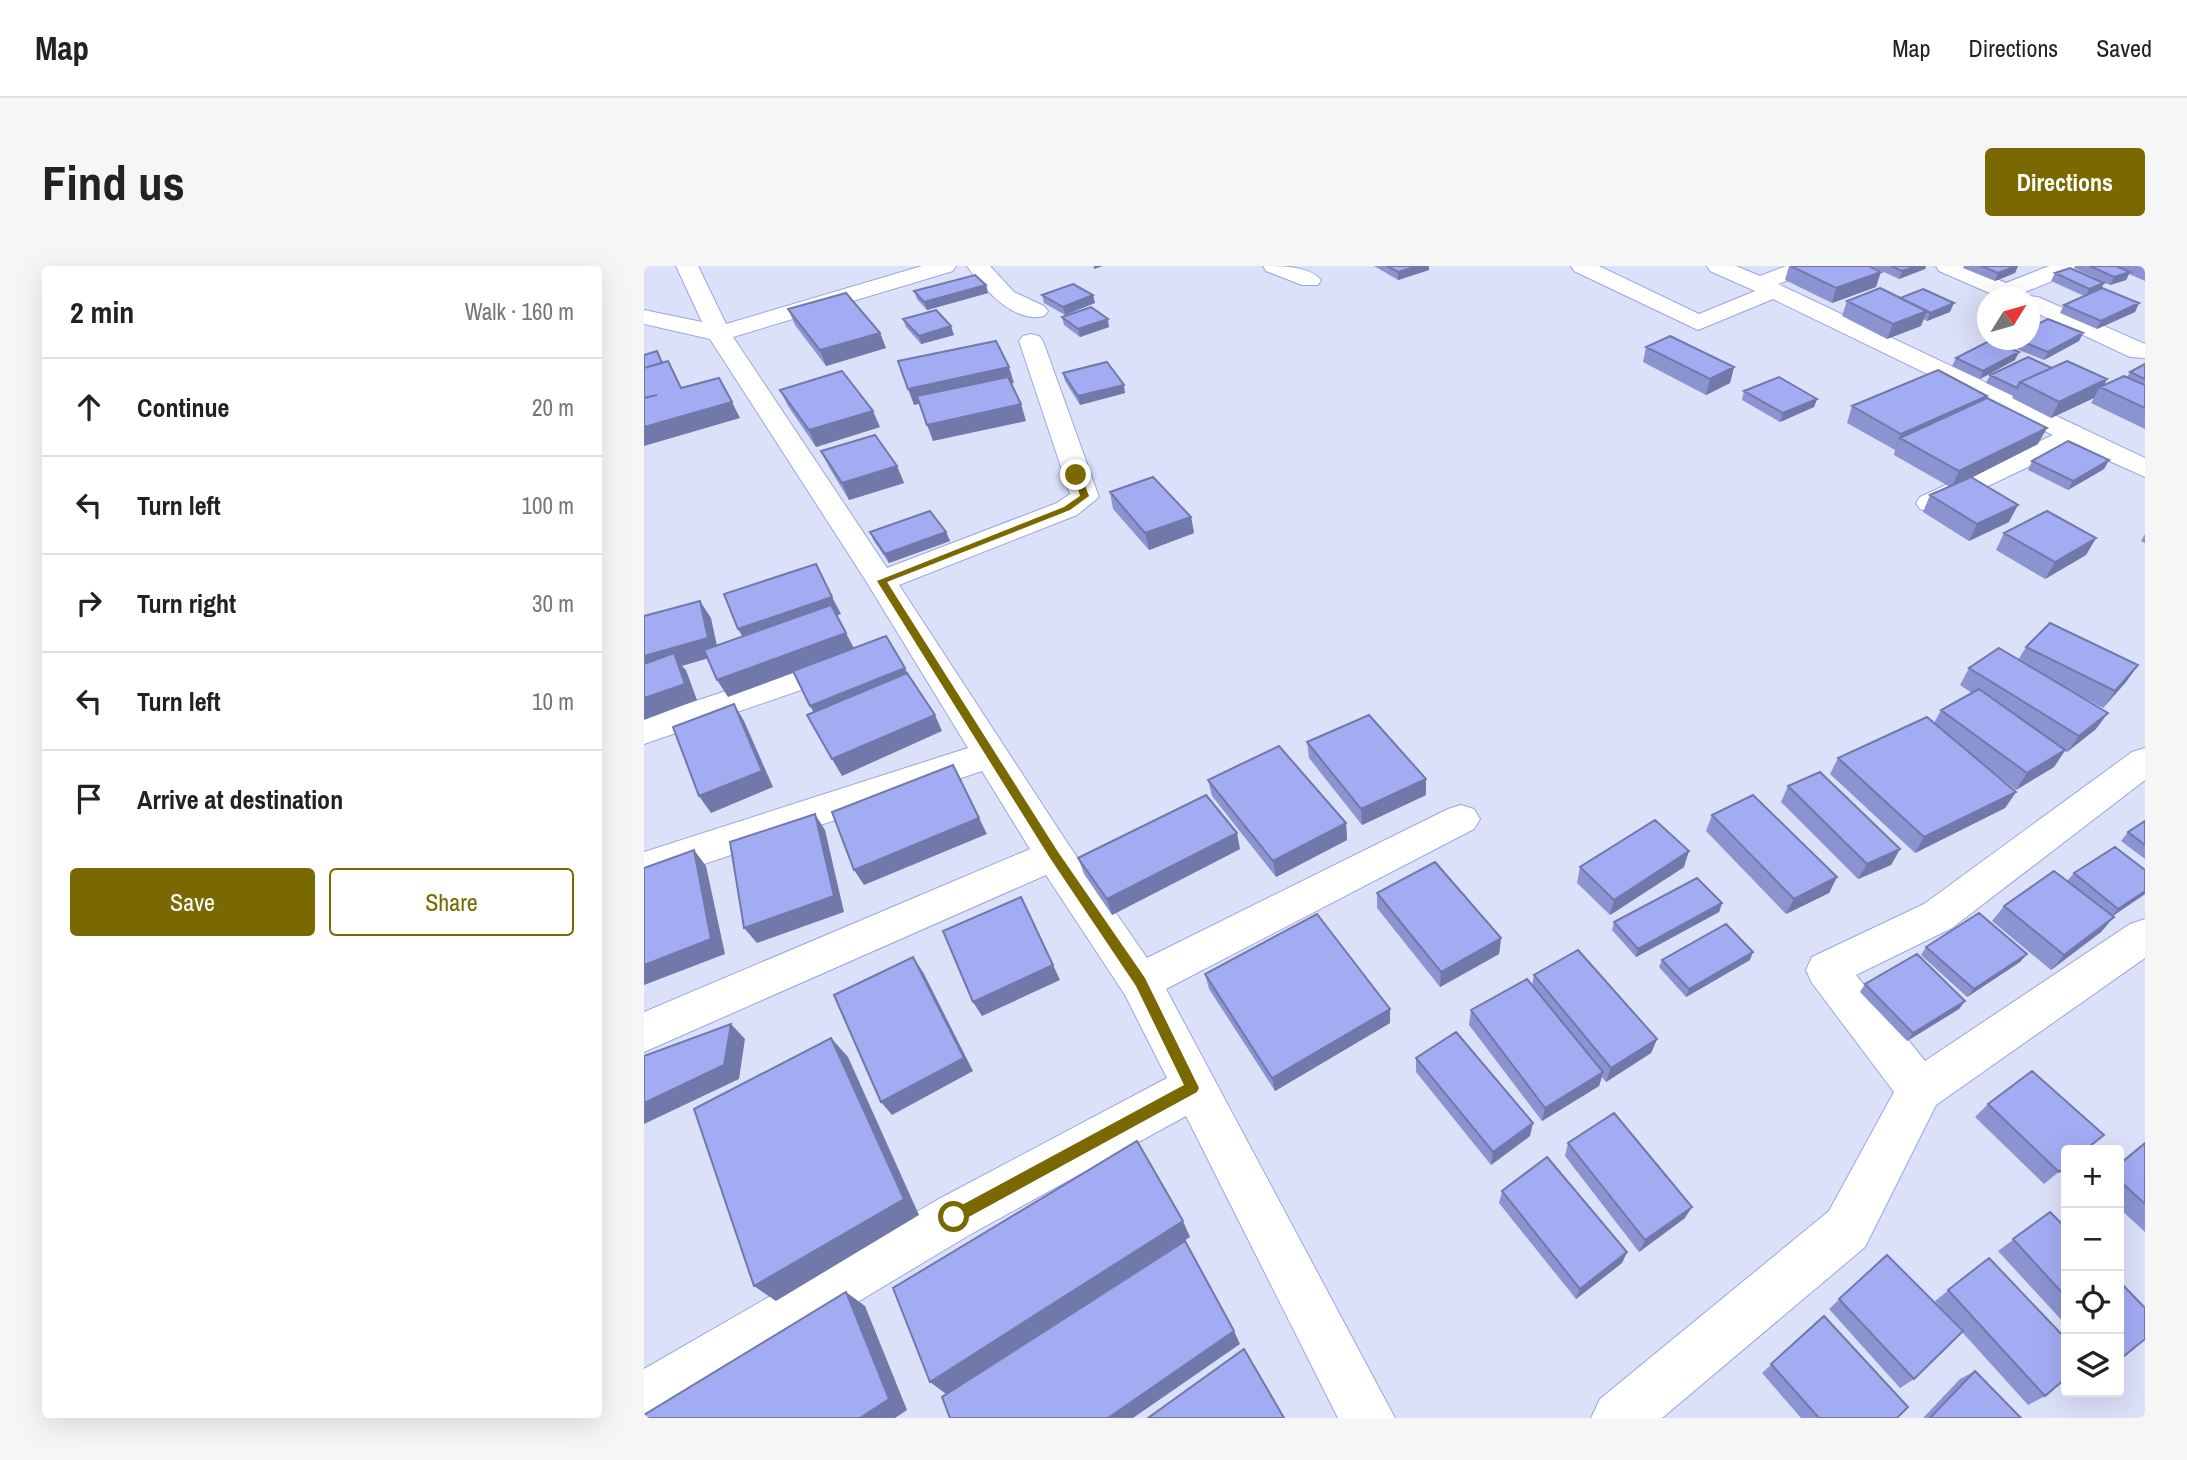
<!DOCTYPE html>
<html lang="en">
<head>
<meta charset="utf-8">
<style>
	body { margin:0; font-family:"Archivo Narrow",sans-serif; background:#f6f6f6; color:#222 }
	.controls { position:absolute; right:21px; bottom:21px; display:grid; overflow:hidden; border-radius:7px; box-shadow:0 7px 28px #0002 }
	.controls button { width:63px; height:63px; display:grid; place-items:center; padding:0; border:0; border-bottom:2px solid #e0e0e0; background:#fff; color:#222; font:35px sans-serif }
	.compass { position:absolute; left:1333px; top:21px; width:63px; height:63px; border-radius:50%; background:#fff; box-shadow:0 7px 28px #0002; rotate:53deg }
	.stop { position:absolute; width:21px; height:21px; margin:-16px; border:5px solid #7a6800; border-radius:50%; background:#fff }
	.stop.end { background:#7a6800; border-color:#fff; box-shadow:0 2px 7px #0008 }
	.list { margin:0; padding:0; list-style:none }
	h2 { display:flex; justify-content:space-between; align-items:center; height:91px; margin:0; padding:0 28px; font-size:30px }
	h2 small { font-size:23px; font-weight:400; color:#767676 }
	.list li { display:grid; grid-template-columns:46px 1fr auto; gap:21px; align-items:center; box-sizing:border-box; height:98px; padding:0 28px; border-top:2px solid #e0e0e0 }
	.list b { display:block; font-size:26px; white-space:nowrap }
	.list em { font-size:23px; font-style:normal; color:#767676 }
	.actions { display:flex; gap:14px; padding:21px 28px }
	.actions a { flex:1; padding:16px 0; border:2px solid #7a6800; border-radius:7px; text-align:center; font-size:24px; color:#7a6800 }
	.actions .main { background:#7a6800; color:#fff }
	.icon { flex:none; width:38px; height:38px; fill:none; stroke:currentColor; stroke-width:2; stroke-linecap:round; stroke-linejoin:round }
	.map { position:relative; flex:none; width:1501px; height:1152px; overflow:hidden; border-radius:7px }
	header { display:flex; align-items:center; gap:42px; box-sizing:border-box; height:98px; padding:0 35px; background:#fff; border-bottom:2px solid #e0e0e0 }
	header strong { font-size:33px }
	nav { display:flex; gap:38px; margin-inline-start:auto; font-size:24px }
	.intro { display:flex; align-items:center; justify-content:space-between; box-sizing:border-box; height:168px; padding:0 42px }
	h1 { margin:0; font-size:49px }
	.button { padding:18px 32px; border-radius:7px; background:#7a6800; color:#fff; font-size:24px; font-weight:700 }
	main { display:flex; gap:42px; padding:0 42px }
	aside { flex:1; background:#fff; border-radius:7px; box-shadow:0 7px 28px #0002 }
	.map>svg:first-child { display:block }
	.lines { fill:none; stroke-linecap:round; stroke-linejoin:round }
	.minor-casing { stroke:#9ca5e1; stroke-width:2 }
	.minor { fill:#fff; fill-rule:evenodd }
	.wall { fill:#8b94d1 }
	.shaded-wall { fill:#7178aa }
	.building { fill:#a2acf3; stroke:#7178aa; stroke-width:2 }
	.route { fill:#7a6800 }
</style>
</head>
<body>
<header>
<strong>Map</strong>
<nav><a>Map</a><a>Directions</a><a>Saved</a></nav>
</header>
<div class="intro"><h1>Find us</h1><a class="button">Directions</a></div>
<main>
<aside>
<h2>2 min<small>Walk · 160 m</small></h2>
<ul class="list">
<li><svg class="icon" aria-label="ahead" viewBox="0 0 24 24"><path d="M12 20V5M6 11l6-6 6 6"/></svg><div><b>Continue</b></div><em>20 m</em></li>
<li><svg class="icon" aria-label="left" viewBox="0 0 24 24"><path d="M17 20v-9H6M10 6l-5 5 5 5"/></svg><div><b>Turn left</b></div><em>100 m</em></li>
<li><svg class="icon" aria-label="right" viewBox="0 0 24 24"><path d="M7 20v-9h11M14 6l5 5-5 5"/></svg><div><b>Turn right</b></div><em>30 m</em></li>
<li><svg class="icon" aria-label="left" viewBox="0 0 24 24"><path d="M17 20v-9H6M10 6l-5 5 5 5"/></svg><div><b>Turn left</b></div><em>10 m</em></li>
<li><svg class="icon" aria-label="arrive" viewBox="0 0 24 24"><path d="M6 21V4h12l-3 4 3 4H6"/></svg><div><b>Arrive at destination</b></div></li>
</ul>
<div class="actions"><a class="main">Save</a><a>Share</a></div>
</aside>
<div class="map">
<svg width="1501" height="1152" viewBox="0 0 1501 1152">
	<rect width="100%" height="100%" fill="#dce1fa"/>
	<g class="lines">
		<!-- minor casing -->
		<g class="minor-casing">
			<path id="minor" d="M32 0H54L82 58 278 0H312L309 5 89 71 243 302 413 237 426 228 375 75 379 70 387 68 395 70 399 75 455 231 433 249 255 319 424 578 503 692 804 543 817 539 830 543 836 553 830 563 522 723 751 1152H694L542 850 327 968 20 1152H0V1103L293 934 523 812 481 729 402 609 0 786V746L386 583 338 505 0 618V586L324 482 222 315 66 73 0 58V44L58 56Z
				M323 0H346L370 26 400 40 404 45 400 50C370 58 339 22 323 0Z
				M619 0C638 0 665 0 677 14L674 19H658L622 5Z
				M927 0H955L1055 48 1111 25 1066 5 1063 0H1092L1116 10 1142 0H1173L1170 5 1134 18 1501 192V211L1430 179 1296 243 1286 246 1276 243 1272 237 1276 231 1409 169 1129 33 1054 64 930 5Z
				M1292 0H1322L1362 17 1405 0H1436L1433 5 1381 26 1384 30 1394 31 1501 78V92L1486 91 1386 44V32H1357L1295 5Z
				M203 385 215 388 220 396 215 404 0 478V452Z
				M1501 482V514L1308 662 1212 709 1281 795 1486 658 1501 653V692L1292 839 1221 981 1018 1152H947L956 1133 1185 945 1250 826 1168 717 1162 704 1168 691 1280 638 1488 486Z"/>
		</g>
		<!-- minor -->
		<use href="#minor" class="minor"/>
	</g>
	<!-- wall -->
	<path class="wall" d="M730 0H785V4L754 14Z
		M1145 0H1225L1232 21 1188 37 1141 14Z
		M1227 0H1282L1281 3 1255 13Z
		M1320 0H1374L1371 7 1351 15 1319 2Z
		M1431 0H1501V15L1485 8 1482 14 1466 19 1430 2Z
		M1411 7 1458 22 1495 37 1491 46 1453 63 1416 47 1420 39 1440 30 1407 15Z
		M342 19 344 27 283 44 273 33 270 25Z
		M398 29H449L451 37 421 49 400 37Z
		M1256 32 1306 46 1283 55 1279 53 1277 60 1243 73 1198 50 1203 35Z
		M144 43 236 67 242 82 182 100 151 59Z
		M418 51 465 61 436 71 420 59Z
		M259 53 310 69 277 78 262 61Z
		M1439 67 1435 75 1400 94 1365 80 1368 74H1385Z
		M1002 81 1090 101 1086 117 1062 129 999 96Z
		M1312 92 1371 94 1336 113 1308 100Z
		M1501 98V163L1447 137 1450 132 1407 152 1368 132 1369 130 1342 117 1346 109 1408 102 1461 119 1483 111 1486 106Z
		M419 107 481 127 436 139 421 115Z
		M136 124 236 161 172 181 144 140Z
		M1100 125 1173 133 1170 141 1136 156 1098 134Z
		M1342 133 1394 178 1327 212 1365 256 1325 275 1279 246 1286 229 1306 221 1250 189 1251 184 1203 157 1208 140Z
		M177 185 253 200 260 217 205 234 185 201Z
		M1465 194 1460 203 1424 224 1384 204 1388 195Z
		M466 226 547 251 550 267 505 284 469 243Z
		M226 266H302L306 275 245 297 230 275Z
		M1360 267 1452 272 1442 289 1401 313 1352 284Z
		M1501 268V277L1497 275Z
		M1382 381 1494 399 1482 416 1459 442 1433 428 1452 463 1423 486 1421 485 1410 501 1372 524 1348 505 1372 526 1361 542 1271 587 1186 508 1194 492 1290 457 1297 444 1328 427 1316 419 1325 402 1374 394Z
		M663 476 782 529 718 559 665 492Z
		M564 514 702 557 703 574 632 611 568 530Z
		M1144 520 1256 583 1247 599 1214 613 1137 536Z
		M1068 549 1193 611 1185 627 1142 648 1062 565Z
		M1501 555V593L1477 575 1484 566Z
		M596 583 468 649 440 608 434 592Z
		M936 601H1040L966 649 933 617Z
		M1430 607 1501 628 1469 650 1457 666 1407 704 1348 655 1360 640 1423 615Z
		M733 627 857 672 855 688 796 721 733 642Z
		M1078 637 1075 646 992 691 968 664 970 656Z
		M1282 681 1383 688 1376 696 1323 731 1277 689Z
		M1018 694H1106L1042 731 1015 701Z
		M561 708 746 757 631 825 565 723Z
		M890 709 1013 773 1007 787 962 816 958 811 955 820 898 855 825 759 827 744 888 719Z
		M1221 718 1321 735 1315 743 1263 775 1216 726Z
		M772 792 886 870 847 899 772 806Z
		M1344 838 1422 900 1400 918 1331 851Z
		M1501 876V966L1475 942V897Z
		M924 877 1041 952 995 986 921 890Z
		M858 925 983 986 978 997 932 1033 855 937Z
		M1406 946 1422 962V1059L1354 985Z
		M1243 989 1311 1057 1291 1035 1345 992 1401 1130 1384 1139 1318 1066 1270 1113 1256 1122 1185 1043Z
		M1180 1050 1253 1152H1157L1118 1107Z
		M1331 1105 1377 1152H1279L1316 1113Z"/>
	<!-- shaded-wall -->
	<path class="shaded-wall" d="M450 0H459L450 3Z
		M773 0H785V4L754 14V6Z
		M1272 0H1282L1281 3 1255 13 1258 5Z
		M1372 0H1374L1371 7 1351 15 1354 7Z
		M1237 6 1232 21 1188 37 1192 22Z
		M1486 6 1482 14 1466 19 1470 11Z
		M1460 17 1456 25 1441 31 1445 23Z
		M342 19 344 27 283 44 280 36Z
		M449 29 451 37 421 49 419 41Z
		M1310 37 1306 46 1283 55 1286 47Z
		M1495 37 1491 46 1453 63 1457 55Z
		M1283 45 1277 60 1243 73 1249 58Z
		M464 53 465 61 436 71 434 63Z
		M307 60 310 69 277 78 275 70Z
		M236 67 242 82 182 100 176 84Z
		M1439 67 1435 75 1400 94 1404 86Z
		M1375 86 1371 94 1336 113 1339 105Z
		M365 101 370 117 270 139 264 123Z
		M1090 101 1086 117 1062 129 1066 113Z
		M1463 113 1459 122 1456 121 1450 132 1407 152 1415 136Z
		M480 119 481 127 436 139 434 130Z
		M1343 130 1336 146 1256 172 1251 185 1257 168Z
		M1173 133 1170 141 1136 156 1139 147Z
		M88 136 96 152 0 180V161Z
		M377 138 382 155 289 175 283 159Z
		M229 145 236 161 172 181 165 164Z
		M1403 162 1394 178 1307 222 1315 205Z
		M1465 194 1460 203 1424 224 1429 215Z
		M253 200 260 217 205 234 198 217Z
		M1374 239 1365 256 1325 275 1333 258Z
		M547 251 550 267 505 284 501 267Z
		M302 266 306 275 245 297 241 288Z
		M1452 272 1442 289 1401 313 1411 296Z
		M188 331 197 348 104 380 94 363Z
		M56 335 67 352 75 389 38 400 42 404 53 434 0 454V390Z
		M202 367 211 384 84 431 73 414Z
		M1494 399 1482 416 1459 442 1471 425Z
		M261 402 269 419 176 457 166 440Z
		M90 438 100 455 129 521 67 547 55 530Z
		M1464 447 1452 463 1423 486 1435 470Z
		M291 449 298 465 198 510 188 493Z
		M1421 484 1410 501 1372 524 1383 507Z
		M782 513V529L718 559 717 543Z
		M1372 526 1361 542 1271 587 1280 571Z
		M171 548 181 564 200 646 113 677 100 662Z
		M335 552 343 568 220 619 210 604Z
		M702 557 703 574 632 611 629 595Z
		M593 567 596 583 468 649 463 633Z
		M1256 583 1247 599 1214 613 1223 598Z
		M50 584 62 600 81 688 0 719V699Z
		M1045 585 1040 601 966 649 970 634Z
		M1193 611 1185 627 1142 648 1150 633Z
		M1501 625V628L1467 651 1474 643Z
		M1078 637 1075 646 992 691 994 683Z
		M1470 651 1457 666 1407 704 1420 689Z
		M857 672 855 688 796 721 797 706Z
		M1109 686 1106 694 1042 731 1045 723Z
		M1383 688 1376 696 1323 731 1330 723Z
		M269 691 279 706 329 805 248 849 237 836Z
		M409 699 416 714 338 750 329 736Z
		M1321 735 1315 743 1263 775 1269 767Z
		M746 743V757L631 825 628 812Z
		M87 758 101 773 95 813 0 858V837Z
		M187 772 204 791 275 949 132 1035 110 1020Z
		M1013 773 1007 787 962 816 967 802Z
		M959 806 955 820 898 855 901 842Z
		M889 857 886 870 847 899 849 886Z
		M1048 941 1041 952 995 986 1001 974Z
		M539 955 546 971 302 1128 286 1116Z
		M983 986 978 997 932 1033 936 1023Z
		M202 1026 221 1040 263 1144 251 1152H216Z
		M590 1065 596 1078 489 1152H464Z"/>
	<!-- building -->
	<path class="building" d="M743 0H773L754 6Z
		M1147 0H1225L1237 6 1192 22Z
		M1247 0H1272L1258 5Z
		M1337 0H1372L1354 7Z
		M1446 0H1472L1486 6 1470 11Z
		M1426 2 1460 17 1445 23 1411 7Z
		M331 9 342 19 280 36 270 25Z
		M429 18 449 29 419 41 398 29Z
		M1236 22 1283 45 1249 58 1203 35Z
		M1458 22 1495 37 1457 55 1420 39Z
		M1279 23 1310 37 1286 47 1256 32Z
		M202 27 236 67 176 84 144 43Z
		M447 41 464 53 434 63 418 51Z
		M292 44 307 60 275 70 259 53Z
		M1404 53 1439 67 1404 86 1374 74H1385V62Z
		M1026 70 1090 101 1066 113 1002 81Z
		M1347 74 1375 86 1339 105 1312 92Z
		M352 75 365 101 264 123 254 95Z
		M13 85 18 97 0 102V89Z
		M1384 91 1408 102 1376 116 1373 122 1346 109Z
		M24 95 37 122 75 112 88 136 0 161V132L13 129 0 132V102Z
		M1423 95 1463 113 1415 136 1376 116Z
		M463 96 480 119 434 130 419 107Z
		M1501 98V113L1486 106Z
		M1294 104 1343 130 1257 168 1208 140Z
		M198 105 229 145 165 164 136 124Z
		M1480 110 1501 119V142L1456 121Z
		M364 111 377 138 283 159 273 130Z
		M1135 111 1173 133 1139 147 1100 125Z
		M1343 132 1403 162 1315 205 1256 172Z
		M231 169 253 200 198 217 177 185Z
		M1424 175 1465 194 1429 215 1388 195Z
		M509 211 547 251 501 267 466 226Z
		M1327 211 1374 239 1333 258 1286 229Z
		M286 245 302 266 241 288 226 266Z
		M1403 245 1452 272 1411 296 1360 267Z
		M172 298 188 331 94 363 80 328Z
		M56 335 64 372 0 390V350Z
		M187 339 202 367 73 414 60 384Z
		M1406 357 1494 399 1471 425 1382 381Z
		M242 370 261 402 166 440 149 405Z
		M1355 382 1464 447 1435 470 1325 402Z
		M30 387 41 418 0 432V398Z
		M263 407 291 449 188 493 163 449Z
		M1335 423 1421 484 1383 507 1297 444Z
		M90 438 118 505 55 530 29 461Z
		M725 449 782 513 717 543 663 476Z
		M1283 451 1372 526 1280 571 1194 492Z
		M635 480 702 557 629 595 564 514Z
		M309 499 335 552 210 604 188 546Z
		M1176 506 1256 583 1223 598 1144 520Z
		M562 529 593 567 463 633 434 592Z
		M1109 529 1193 611 1150 633 1068 549Z
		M171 548 190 630 100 662 86 576Z
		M1011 554 1045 585 970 634 936 601Z
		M1501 555V579L1484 566Z
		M1471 581 1501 604V625L1474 643 1430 607Z
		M50 584 67 673 0 699V602Z
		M791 596 857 672 797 706 733 627Z
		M1410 605 1470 651 1420 689 1360 640Z
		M1053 612 1078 637 994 683 970 656Z
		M377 631 409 699 329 736 299 665Z
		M1335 647 1383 688 1330 723 1282 681Z
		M673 648 746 743 628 812 561 708Z
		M1082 658 1109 686 1045 723 1018 694Z
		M934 684 1013 773 967 802 890 709Z
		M1273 688 1321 735 1269 767 1221 718Z
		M269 691 320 792 237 836 190 729Z
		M883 713 959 806 901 842 827 744Z
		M87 758 80 799 0 837V790Z
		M812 766 889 857 849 886 772 792Z
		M187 772 260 933 110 1020 50 843Z
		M1388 805 1460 869 1441 884H1422V900L1415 906 1344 838Z
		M970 847 1048 941 1001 974 924 877Z
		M493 875 539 955 286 1116 249 1022Z
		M1501 877V938L1475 914V899Z
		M903 891 983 986 936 1023 858 925Z
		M1406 946 1422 962V1031L1369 973Z
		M541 975 590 1065 464 1152H306L298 1131Z
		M1243 989 1319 1065 1270 1113 1195 1033Z
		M1345 992 1422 1073V1112L1401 1130 1304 1024Z
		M1475 1015 1501 1042V1073L1479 1091 1475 1087Z
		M202 1026 245 1133 216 1152H0V1149Z
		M1180 1050 1264 1141 1253 1152H1175L1127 1098Z
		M600 1083 640 1152H504Z
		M1331 1105 1377 1152H1286Z"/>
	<!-- route -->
	<path class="route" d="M430 208 437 209 445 230 426 244 243 316 414 586 501 712 555 822 553 826 310 959 305 957 303 951 305 946 540 819 492 720 406 592 233 315 420 241 436 230Z"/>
</svg>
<div class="controls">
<button>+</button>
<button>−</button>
<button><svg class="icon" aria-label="locate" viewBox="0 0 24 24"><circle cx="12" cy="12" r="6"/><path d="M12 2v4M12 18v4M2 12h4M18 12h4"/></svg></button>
<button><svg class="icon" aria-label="layers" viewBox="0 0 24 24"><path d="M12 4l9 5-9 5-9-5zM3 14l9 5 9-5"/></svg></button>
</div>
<svg class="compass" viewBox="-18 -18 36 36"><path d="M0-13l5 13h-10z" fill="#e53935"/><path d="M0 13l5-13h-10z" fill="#767676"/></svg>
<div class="stop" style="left:310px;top:951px"></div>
<div class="stop end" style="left:432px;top:209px"></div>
</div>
</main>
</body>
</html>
